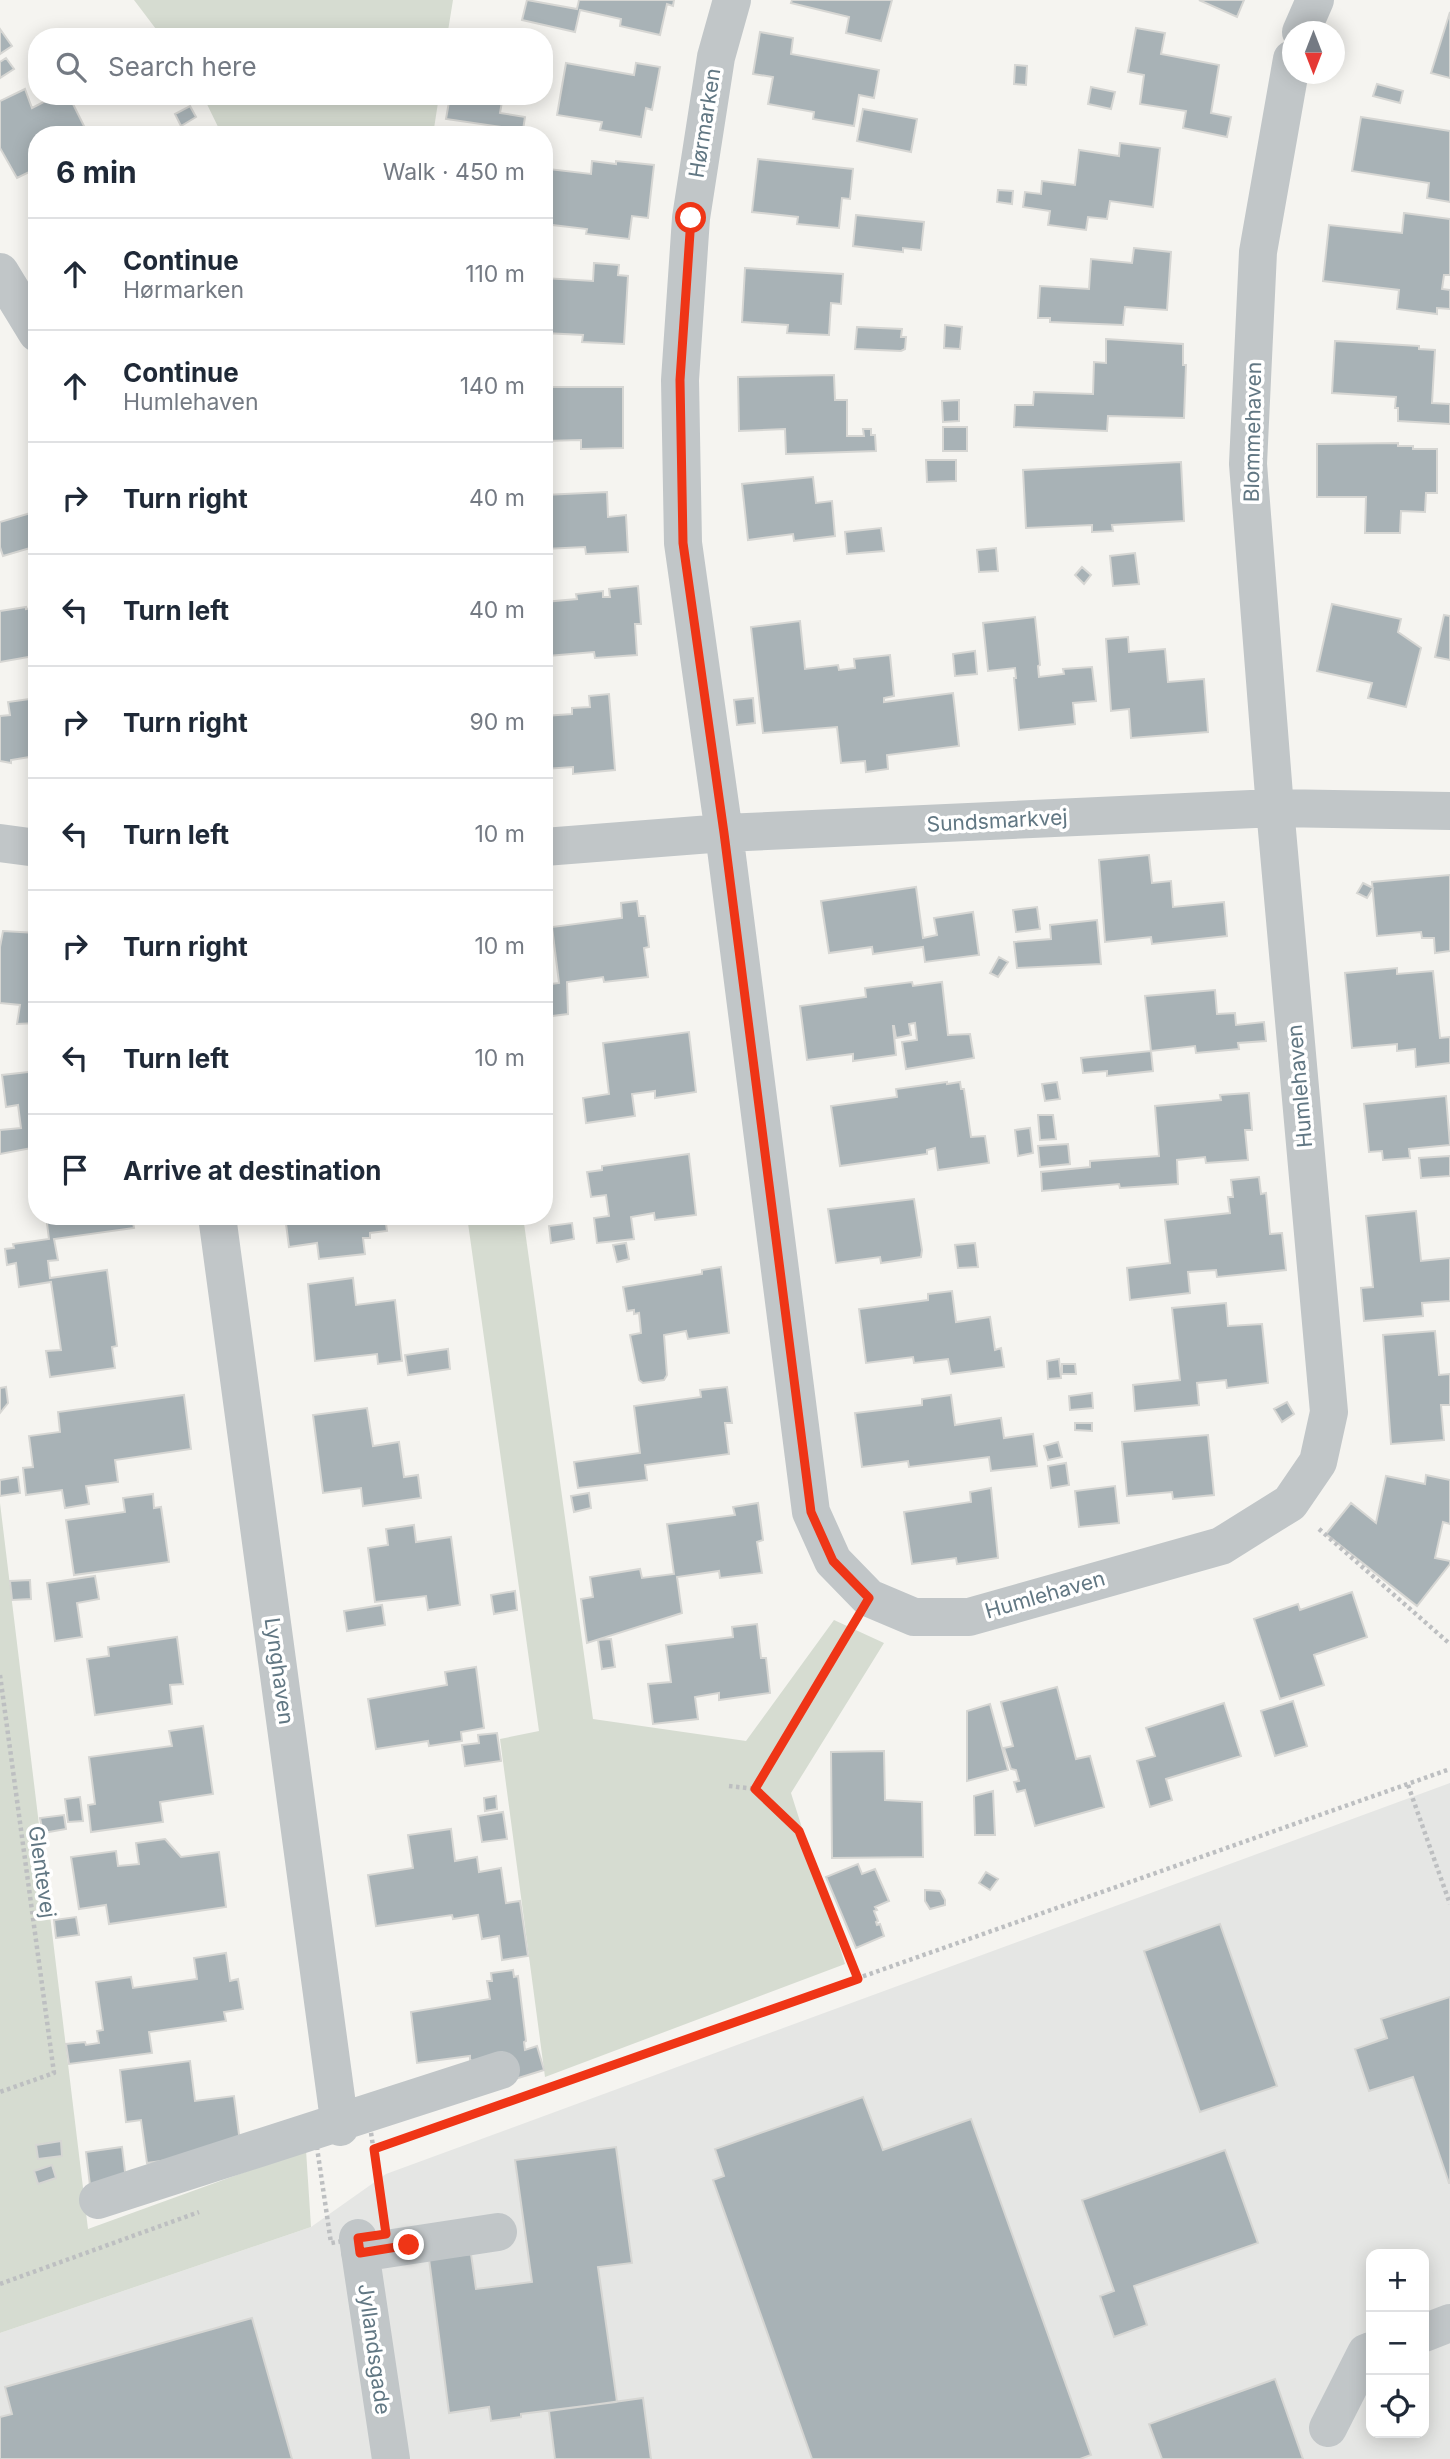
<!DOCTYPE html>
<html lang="en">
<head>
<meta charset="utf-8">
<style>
	body { margin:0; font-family:Inter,sans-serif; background:#f2f2f3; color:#1f2937 }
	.controls { position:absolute; right:21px; bottom:21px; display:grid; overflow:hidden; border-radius:14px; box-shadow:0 4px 18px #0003 }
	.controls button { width:63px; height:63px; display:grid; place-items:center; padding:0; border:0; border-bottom:2px solid #e0e1e3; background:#fff; color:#1f2937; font:35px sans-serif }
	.compass { position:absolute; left:1282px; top:21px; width:63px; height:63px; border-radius:50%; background:#fff; box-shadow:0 4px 18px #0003; rotate:180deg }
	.stop { position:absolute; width:21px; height:21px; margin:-16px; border:5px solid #ef3516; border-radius:50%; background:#fff }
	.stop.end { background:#ef3516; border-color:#fff; box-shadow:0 2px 7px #0008 }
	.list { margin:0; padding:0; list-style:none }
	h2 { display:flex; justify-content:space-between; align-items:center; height:91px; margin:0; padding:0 28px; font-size:30px }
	h2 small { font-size:23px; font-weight:400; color:#747a83 }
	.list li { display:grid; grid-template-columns:46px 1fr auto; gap:21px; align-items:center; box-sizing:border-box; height:112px; padding:0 28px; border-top:2px solid #e0e1e3 }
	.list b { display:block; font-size:26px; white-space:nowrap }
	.list p { margin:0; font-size:23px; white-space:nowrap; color:#747a83 }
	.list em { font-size:23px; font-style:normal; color:#747a83 }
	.icon { flex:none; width:38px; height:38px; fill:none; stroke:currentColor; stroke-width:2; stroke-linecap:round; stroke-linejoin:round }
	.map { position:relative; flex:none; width:1450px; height:2459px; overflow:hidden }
	.search { position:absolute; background:#fff; box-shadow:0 4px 18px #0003; left:28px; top:28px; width:525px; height:77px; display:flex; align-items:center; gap:18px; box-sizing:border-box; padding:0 24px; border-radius:28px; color:#747a83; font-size:26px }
	.panel { position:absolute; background:#fff; box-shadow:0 4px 18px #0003; left:28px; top:126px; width:525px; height:1099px; border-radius:28px }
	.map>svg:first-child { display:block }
	.built { fill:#e5e6e4; fill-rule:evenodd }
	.green { fill:#d6dcd1 }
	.building { fill:#a8b2b6; stroke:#d6d6d3; stroke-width:2 }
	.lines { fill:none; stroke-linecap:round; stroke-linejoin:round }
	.path { stroke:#bdbfc1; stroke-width:4.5; stroke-dasharray:3.5 3.5; stroke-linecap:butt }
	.minor { stroke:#c1c6c8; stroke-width:38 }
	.route { stroke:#ef3516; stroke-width:9 }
	.labels { text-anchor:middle; stroke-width:7; stroke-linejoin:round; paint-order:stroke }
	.street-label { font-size:21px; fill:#617783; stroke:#fff }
</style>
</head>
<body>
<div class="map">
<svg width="1450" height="2459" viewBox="0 0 1450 2459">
	<rect width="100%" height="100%" fill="#f5f4f0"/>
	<!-- built -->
	<path class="built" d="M1450 1783V2459H0V2333L311 2227 386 2174ZM1371 2254H1424V2433H1371Z"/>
	<!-- green -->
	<path class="green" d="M134 0H453L447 37H162Z
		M203 96H439L433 135H222Z
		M467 1216H523L593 1719 746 1741 834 1620 884 1643 791 1793 845 1964 545 2077 500 1739 539 1731Z
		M0 1503 88 2229 306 2150 311 2227 0 2333Z"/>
	<!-- building -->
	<path class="building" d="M527 0 577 9 579 0H674L673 6 667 4 660 35 620 26 621 19 580 10 575 32 522 20Z
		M792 0H892L881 41 846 33 849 17 791 3Z
		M1199 0H1244L1237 17Z
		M1450 12V78L1431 73Z
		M1136 28 1165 33 1161 54 1219 65 1211 113 1231 117 1227 137 1183 128 1186 111 1140 104 1144 75 1128 72Z
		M0 29 12 46 0 54Z
		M760 32 793 38 791 54 879 70 874 98 859 95 854 126 813 119 814 112 768 104 773 77 753 74Z
		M6 58 14 69 0 78V62Z
		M566 63 634 75 636 63 660 67 652 110 646 108 641 137 600 130 602 122 557 115Z
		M1015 65 1027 66 1026 85 1014 84Z
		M1377 84 1403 91 1400 103 1373 96Z
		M1091 87 1115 92 1111 109 1088 104Z
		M25 89 32 108 55 96H69L87 132 80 135H37L35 185 29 172 17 178 0 148V101Z
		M450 96H503L500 113 525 117 523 130 446 119Z
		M190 106 196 117 181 126 175 114Z
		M863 109 917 119 911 152 857 141Z
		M1361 117 1450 131V202L1427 198 1429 183 1352 171Z
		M1120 143 1160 148 1153 207 1110 201 1107 219 1088 217 1086 230 1048 225 1050 211 1023 207 1025 192 1041 194 1042 181 1075 185 1079 150 1119 156Z
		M758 159 853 169 850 199 842 198 839 228 797 224 798 217 752 212Z
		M592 161 616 164V161L654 165 648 218 632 216 629 239 586 234 587 229 544 224V172H548L549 169 591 174Z
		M998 190 1013 191 1012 204 997 202Z
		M1404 213 1450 219V275H1444L1442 289 1450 290V309L1437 308V314L1397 309 1399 290 1323 281 1329 225 1402 233Z
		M856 215 924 222 921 250 903 248V252L853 246Z
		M1134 248 1171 252 1167 310 1125 307 1123 325 1050 322V318H1038L1040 286 1089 289 1091 259 1132 263Z
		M594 263 619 265 618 275 628 276 624 344 582 342 583 335 544 333V278L593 281Z
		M745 268 843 274 841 304 831 303 829 335 787 333 788 325 742 322Z
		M945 325 962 327 960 349 944 348Z
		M857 327 902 329 901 337H906L905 349 901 351 855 349Z
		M1106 339 1183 344V365H1186L1184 418 1108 416 1107 431 1014 427 1015 405H1033L1034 392 1093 394 1094 362 1106 363Z
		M1335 341 1419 346V349L1435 350 1432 403 1450 404V424L1398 421V408H1395L1396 397 1332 393Z
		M834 375 835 400H847V436H864L863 429H871V435H875L876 451 786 454 785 429 739 431 738 377Z
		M544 387H623V448L581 449V440L544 441Z
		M959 400V421L943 422 942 401Z
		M943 427H967V451H943Z
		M1398 443V446H1413V449H1437V493H1426L1425 512 1401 511 1400 533H1365L1366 497H1317V444Z
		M926 460H956V481L927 482Z
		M1181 462 1184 521 1112 525 1113 531 1092 532V525L1026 528 1023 470Z
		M813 477 816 503 832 501 835 536 794 541 793 534 748 540 742 484Z
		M607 492 608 517 626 515 628 552 586 554 585 547 544 549V495Z
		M34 512 37 519V546L3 556 0 547V522Z
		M881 528 884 551 847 554 845 532Z
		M996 548 998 571 979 572 977 550Z
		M1135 553 1139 584 1113 586 1110 556Z
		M1082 567 1091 575 1084 584 1075 575Z
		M638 586 641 624H635L637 655 595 658 594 652 548 656V678H544V651H548L544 602 577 599 576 594 603 591V597H610L609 589Z
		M1332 604 1401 619 1398 632 1421 648 1406 707 1368 698 1372 683 1317 671Z
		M26 607V609L37 607V639L31 640 34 656 0 662V611Z
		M1444 615 1450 616V660L1435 657Z
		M1035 617 1040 665 1038 666 1039 677 1064 674 1063 669 1092 667 1096 701 1073 703 1075 724 1019 730 1014 678H1016L1015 668 988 671 983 623Z
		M800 621 805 669 838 665 839 670 855 668 854 659 890 655 894 696 884 698V702L953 693 959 746 887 755 888 769 866 772 865 761 841 763 837 727 763 733 751 627Z
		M1128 637 1129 652 1165 649 1168 682 1204 679 1208 732 1131 738 1129 709 1111 711 1106 639Z
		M975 651 977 674 955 676 953 654Z
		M609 694 615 770 573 774V767L544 769V716L572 714V708L590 707 589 696Z
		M37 698V764L36 756 11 760V763L0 761V716L10 715 8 702Z
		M753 698 755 723 737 725 734 700Z
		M1149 855 1152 883 1171 881 1173 907 1224 902 1227 936 1152 944 1151 937 1105 942 1099 860Z
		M1450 875V951L1435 953 1434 938H1422L1421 932 1377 936 1372 882Z
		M1363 883 1373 888 1367 898 1357 893Z
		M916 887 923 938 937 935 934 918 973 912 979 955 925 962 923 947 873 954 872 947 829 953 821 901Z
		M637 901 639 916H645L649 947 644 948 648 977 604 982 603 977 567 982 568 1014 544 1017V985L559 983 552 927 622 918 621 903Z
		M1037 907 1040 929 1016 932 1013 910Z
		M1097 920 1101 964 1017 968 1014 942 1051 939 1050 925Z
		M3 931 37 933V1023L17 1024 20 1005 0 1003V947Z
		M999 957 1008 962 998 977 990 973Z
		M1397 968V974L1433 971 1440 1038 1450 1037V1063L1416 1067 1415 1049 1397 1051V1044L1352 1048 1345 973Z
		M912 982 913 986 942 982 948 1035 970 1034 974 1058 906 1069 902 1042 917 1040 915 1023 909 1024 911 1035 896 1038 894 1026H893L896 1055 853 1061V1054L807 1060 800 1006 866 997 865 988Z
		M1215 990 1217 1014 1235 1013 1236 1025 1264 1022 1266 1041 1238 1043 1239 1049 1196 1053 1195 1046 1151 1051 1145 996Z
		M689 1032 696 1092 655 1098V1091L632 1094 635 1116 586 1123 583 1098 609 1094 603 1043Z
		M1151 1051 1153 1071 1107 1076V1071L1083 1073 1081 1058Z
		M37 1071V1147L0 1154V1130L21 1128 18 1105 6 1107 2 1075Z
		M947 1082V1084L960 1082 961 1089H964L971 1137 985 1136 989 1163 938 1170 935 1148 927 1150V1154L840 1166 831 1106 897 1097 896 1089Z
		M1057 1082 1060 1099 1045 1101 1042 1084Z
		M1249 1093 1252 1130H1245L1248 1160 1206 1163 1205 1157 1177 1160 1178 1184 1120 1188 1119 1184 1042 1191 1041 1172 1090 1167V1161L1159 1156 1155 1106 1221 1100 1220 1095Z
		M1446 1096 1450 1145 1409 1149 1410 1158 1383 1160 1382 1151 1369 1152 1364 1104Z
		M1038 1115H1053L1056 1139 1040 1140Z
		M1030 1128 1033 1153 1018 1156 1015 1130Z
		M1068 1144 1070 1164 1040 1167 1038 1146Z
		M689 1154 696 1215 655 1220 654 1213 631 1217 634 1239 597 1243 594 1218 609 1216 606 1195 591 1197 587 1172 602 1170V1166Z
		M1450 1156V1176L1421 1178 1419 1158Z
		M1259 1177 1261 1194 1266 1193 1270 1234 1282 1233 1286 1270 1217 1277 1216 1270 1188 1272 1190 1293 1130 1300 1127 1268 1170 1263 1165 1220 1230 1213 1228 1197H1233L1231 1180Z
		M914 1199 922 1250 921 1257 881 1263 880 1257 836 1263 828 1209Z
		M1416 1211 1421 1261 1450 1258V1301L1422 1303 1423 1316 1364 1321 1361 1288 1373 1287 1366 1216Z
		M46 1216H132L134 1228 54 1239 58 1260 48 1261 50 1278 107 1270 117 1346 112 1347 115 1368 50 1377 46 1351 61 1350 51 1282 19 1287 16 1263 7 1265 5 1249 14 1248 13 1244 49 1239Z
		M285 1216H385L387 1231 370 1233V1238H363L365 1254 319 1259 317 1243 289 1247Z
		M572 1223 574 1239 551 1243 549 1226Z
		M626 1243 629 1259 617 1262 613 1245Z
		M975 1243 978 1267 958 1268 955 1245Z
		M721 1267 729 1333 688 1339 686 1331 664 1335 667 1375 664 1380 643 1383 639 1380 630 1335 641 1333 639 1313 634 1314V1310L627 1311 623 1287 702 1274V1270Z
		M353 1278 356 1305 395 1300 402 1361 378 1364 377 1354 315 1361 308 1284Z
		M952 1291 956 1322 990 1317 995 1350 1001 1348 1004 1367 951 1374 948 1359 914 1363 913 1357 866 1363 859 1309 928 1300V1294Z
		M1226 1303 1228 1326 1262 1324 1268 1383 1227 1388 1226 1380 1197 1383 1199 1405 1135 1411 1133 1385 1180 1380 1172 1308Z
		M1435 1331 1439 1375 1450 1374V1405H1441L1444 1440 1391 1444 1383 1335Z
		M448 1349 450 1369 408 1375 405 1355Z
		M1059 1359 1061 1378 1048 1379 1047 1361Z
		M1062 1364H1075L1076 1374H1062Z
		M6 1387 8 1403 0 1413V1388Z
		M727 1387 732 1423H725L729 1454 645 1465 647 1480 578 1488 574 1462 640 1453 634 1406 701 1397 700 1390Z
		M1092 1393 1093 1408 1070 1410 1069 1396Z
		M184 1395 191 1449 115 1460 118 1482 86 1486 89 1504 65 1508 62 1490 26 1495 23 1468 33 1467 29 1436 60 1432 58 1412Z
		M951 1395 955 1425 1001 1418 1004 1438 1033 1434 1037 1466 991 1471 989 1457 909 1467 908 1461 862 1467 855 1413 922 1405V1399Z
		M1287 1402 1294 1414 1282 1422 1274 1409Z
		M367 1408 373 1446 399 1442 404 1477 418 1475 421 1498 363 1506 361 1488 323 1493 313 1415Z
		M1075 1423H1092V1431L1075 1430Z
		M1208 1435 1214 1495 1173 1499 1172 1492 1127 1496 1122 1442Z
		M1058 1442 1062 1457 1048 1460 1044 1446Z
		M1066 1463 1069 1485 1051 1488 1048 1466Z
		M1426 1475 1450 1480V1524L1443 1522 1435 1558 1450 1561V1564L1417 1606 1326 1534 1351 1503 1376 1523 1386 1476 1425 1484Z
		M18 1477 20 1493 0 1496V1480Z
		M1115 1486 1119 1523 1079 1527 1075 1491Z
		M991 1488 998 1558 957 1564 956 1558 912 1564 904 1512 971 1502 970 1492Z
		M589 1493 591 1508 574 1512 571 1496Z
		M153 1494 154 1508 161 1507 169 1562 74 1575 66 1520 125 1512 123 1498Z
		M758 1503 763 1540 757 1542 762 1573 720 1578 719 1571 677 1577 682 1613 587 1643 581 1599 593 1597 590 1577 640 1569 642 1578 674 1574 667 1524 735 1515 733 1507Z
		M414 1525 416 1542 451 1537 460 1605 428 1610 426 1596 375 1602 368 1548 388 1545 386 1529Z
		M95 1576 99 1599 77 1603 82 1637 55 1641 47 1583Z
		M30 1580 31 1599 12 1600 10 1581Z
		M515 1591 517 1610 494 1614 491 1595Z
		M1352 1592 1367 1637 1314 1655 1324 1685 1280 1699 1254 1619 1298 1604 1300 1610Z
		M382 1605 385 1625 347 1631 344 1611Z
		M757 1624 761 1658H766L770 1693 719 1700V1693L695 1697 698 1719 653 1724 648 1684 671 1682 666 1645 733 1637 732 1627Z
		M177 1637 183 1684 170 1685 172 1704 95 1715 87 1659 109 1656 108 1647Z
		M611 1639 615 1667 602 1669 598 1640Z
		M476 1667 484 1728 461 1732 462 1741 429 1746 428 1741 376 1749 368 1699 447 1685 445 1672Z
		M1057 1687 1076 1759 1090 1756 1104 1807 1035 1826 1025 1790 1017 1792 1014 1782 1019 1781 1016 1770 1011 1769 1004 1748 1013 1746 1001 1702Z
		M1293 1701 1307 1746 1275 1756 1261 1711Z
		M1224 1703 1241 1756 1166 1779 1172 1800 1150 1807 1137 1761 1155 1756 1146 1728Z
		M990 1704 1008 1770 967 1781V1711Z
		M203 1726 213 1794 160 1802 163 1822 91 1832 88 1805 95 1804 89 1757 172 1746 169 1731Z
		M497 1733 501 1761 465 1766 462 1745 479 1743 478 1735Z
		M884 1751 885 1800 922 1802 923 1857 832 1858 831 1752Z
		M993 1791 995 1835H975L974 1796Z
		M496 1796 497 1809 485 1811 484 1798Z
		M80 1797 83 1821 68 1822 65 1799Z
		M503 1812 507 1839 482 1842 478 1816Z
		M64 1815 66 1829 43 1833 40 1818Z
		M451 1829 455 1861 477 1857 479 1872 501 1868 506 1903 520 1901 528 1956 502 1960 499 1936 482 1939 478 1915 453 1919 452 1915 376 1926 368 1875 413 1868 408 1835Z
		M165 1839 181 1857 219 1852 226 1907 109 1924 106 1905 79 1909 71 1857 116 1851 118 1866 139 1864 136 1843Z
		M858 1864 862 1874 875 1869 889 1901 875 1907 877 1910 874 1911 878 1921 876 1922 877 1925 880 1924 884 1936 856 1948 826 1877Z
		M986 1872 998 1879 990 1890 979 1883Z
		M925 1890 940 1891 945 1900V1905L930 1909 925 1901Z
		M76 1917 79 1935 56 1938 54 1920Z
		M1220 1924 1277 2086 1200 2112 1144 1951Z
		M226 1953 230 1981 238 1979 243 2009 224 2012 226 2021 149 2032 152 2053 69 2064 66 2044 85 2042 86 2045 99 2043 97 2031 103 2030 96 1982 131 1977 133 1988 197 1979 194 1958Z
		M513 1970 514 1977 518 1976 526 2041 524 2042 525 2050 537 2046 544 2070 512 2080 470 2060V2056L417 2063 411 2012 490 1999 487 1981H492L491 1973Z
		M1450 1997V2183H1449L1413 2077 1369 2091 1355 2049 1387 2038 1381 2019Z
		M190 2061 195 2101 234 2096 240 2142 203 2155 147 2163 141 2120 126 2122 120 2070Z
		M863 2097 883 2150 971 2119 1091 2455 1080 2459H812L713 2180 724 2176 715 2149Z
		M61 2141 62 2156 38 2159 36 2145Z
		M122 2147 126 2180 90 2185 86 2152Z
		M616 2147 632 2263 598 2267 617 2402 521 2414V2417L491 2421 489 2407 449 2413 429 2259 471 2254 476 2289 532 2282 515 2160Z
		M1225 2150 1258 2243 1134 2286 1147 2325 1114 2337 1100 2296 1114 2291 1082 2200Z
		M52 2165 56 2178 38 2184 34 2171Z
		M252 2318 292 2459H0V2417L12 2414 5 2387Z
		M1275 2379 1303 2459H1162L1149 2424Z
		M643 2398 651 2459H555L549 2411Z"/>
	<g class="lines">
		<!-- path -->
		<path class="path" d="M1319 1529 1450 1644
			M0 1675 54 2073 0 2092
			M1408 1785 1450 1904
			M729 1786 756 1789 798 1831 858 1979
			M756 1789 849 1632
			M533 2093 1450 1769
			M369 2119 386 2234 331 2243 315 2134Z
			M0 2284 199 2212"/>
		<!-- minor -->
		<path class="minor" d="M732 0 716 57 691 218 680 380 683 543 724 833 811 1512 833 1561 869 1598 914 1617H969L1221 1546 1290 1503 1318 1462 1329 1412 1275 808 1248 464 1258 252 1292 59
			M1301 32 1315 0
			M0 272 37 333
			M0 843 37 848
			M544 847 724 833 1275 808 1450 811
			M217 1216 340 2127
			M98 2200 501 2070
			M358 2238 391 2459
			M360 2253 498 2232
			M1424 2333 1450 2323
			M1328 2428 1366 2353 1371 2351"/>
	</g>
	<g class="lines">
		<!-- route -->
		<path class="route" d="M409 2245 360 2253 358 2238 386 2234 374 2149 858 1979 799 1831 755 1789 869 1598 833 1561 811 1512 724 833 683 543 680 380 691 218"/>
	</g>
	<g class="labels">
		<!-- street labels -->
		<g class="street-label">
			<text transform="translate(705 123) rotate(-81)" y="7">Hørmarken</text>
			<text transform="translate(1253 432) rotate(-89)" y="7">Blommehaven</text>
			<text transform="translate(997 821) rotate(-3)" y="7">Sundsmarkvej</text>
			<text transform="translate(1300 1086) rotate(-95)" y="7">Humlehaven</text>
			<text transform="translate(1045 1595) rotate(-16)" y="7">Humlehaven</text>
			<text transform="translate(279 1671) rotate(82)" y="7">Lynghaven</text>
			<text transform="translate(42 1872) rotate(82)" y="7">Glentevej</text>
			<text transform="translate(374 2349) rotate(82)" y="7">Jyllandsgade</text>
		</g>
	</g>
</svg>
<div class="controls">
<button>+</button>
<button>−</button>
<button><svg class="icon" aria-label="locate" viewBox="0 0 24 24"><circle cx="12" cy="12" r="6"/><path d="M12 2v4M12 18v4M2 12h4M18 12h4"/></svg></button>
</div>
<svg class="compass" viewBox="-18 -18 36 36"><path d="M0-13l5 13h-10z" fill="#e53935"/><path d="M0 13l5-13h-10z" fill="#747a83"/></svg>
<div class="stop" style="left:691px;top:218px"></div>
<div class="stop end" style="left:409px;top:2245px"></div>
<div class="search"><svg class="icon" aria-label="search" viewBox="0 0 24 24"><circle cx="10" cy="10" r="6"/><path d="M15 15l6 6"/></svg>Search here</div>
<section class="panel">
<h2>6 min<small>Walk · 450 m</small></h2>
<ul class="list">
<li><svg class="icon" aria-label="ahead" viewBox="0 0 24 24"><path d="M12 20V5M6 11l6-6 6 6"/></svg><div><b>Continue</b><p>Hørmarken</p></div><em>110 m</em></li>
<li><svg class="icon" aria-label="ahead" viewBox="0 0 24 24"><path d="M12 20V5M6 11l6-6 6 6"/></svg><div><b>Continue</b><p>Humlehaven</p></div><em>140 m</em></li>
<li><svg class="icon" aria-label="right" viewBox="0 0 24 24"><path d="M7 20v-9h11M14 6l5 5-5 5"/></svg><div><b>Turn right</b></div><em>40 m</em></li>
<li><svg class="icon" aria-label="left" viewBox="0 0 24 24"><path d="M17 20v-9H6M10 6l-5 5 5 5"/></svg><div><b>Turn left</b></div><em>40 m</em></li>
<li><svg class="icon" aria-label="right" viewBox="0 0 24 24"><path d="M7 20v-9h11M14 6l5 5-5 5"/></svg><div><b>Turn right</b></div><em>90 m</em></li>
<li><svg class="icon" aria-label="left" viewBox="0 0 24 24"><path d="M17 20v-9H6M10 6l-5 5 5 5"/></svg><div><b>Turn left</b></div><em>10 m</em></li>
<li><svg class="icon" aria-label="right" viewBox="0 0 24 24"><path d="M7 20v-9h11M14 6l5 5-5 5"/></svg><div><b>Turn right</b></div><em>10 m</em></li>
<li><svg class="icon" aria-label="left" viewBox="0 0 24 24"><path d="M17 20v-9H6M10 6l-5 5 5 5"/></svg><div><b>Turn left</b></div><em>10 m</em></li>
<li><svg class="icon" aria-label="arrive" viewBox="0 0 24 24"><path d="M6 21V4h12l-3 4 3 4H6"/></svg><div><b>Arrive at destination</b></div></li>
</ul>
</section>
</div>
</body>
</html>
